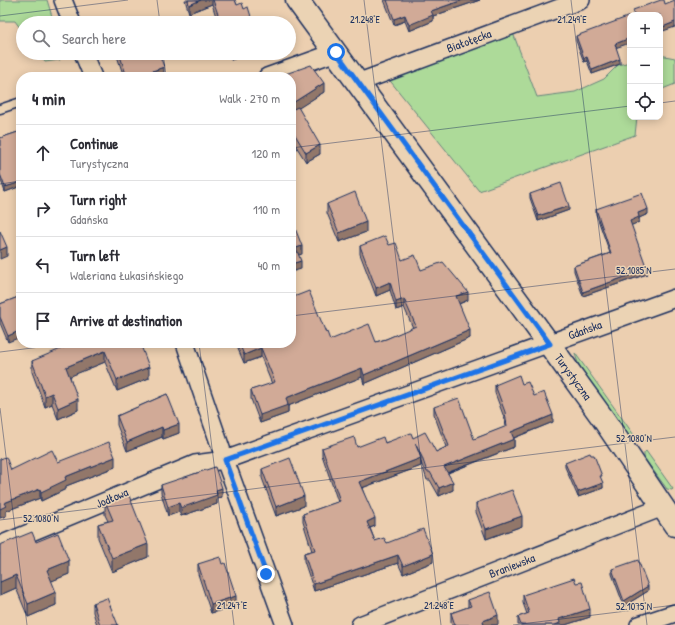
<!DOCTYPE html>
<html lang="en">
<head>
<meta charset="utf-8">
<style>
	body { margin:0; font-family:"Patrick Hand",sans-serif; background:#f7f7f7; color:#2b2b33 }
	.controls { position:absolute; right:12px; top:12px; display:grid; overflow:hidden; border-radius:8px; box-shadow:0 2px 10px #0003 }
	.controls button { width:36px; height:36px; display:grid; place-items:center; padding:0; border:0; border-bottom:1px solid #e1e1e2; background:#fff; color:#2b2b33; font:20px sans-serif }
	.stop { position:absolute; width:12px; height:12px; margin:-9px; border:3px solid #1a73e8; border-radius:50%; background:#fff }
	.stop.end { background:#1a73e8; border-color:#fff; box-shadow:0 1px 4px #0008 }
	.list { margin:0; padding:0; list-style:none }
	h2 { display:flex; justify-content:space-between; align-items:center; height:52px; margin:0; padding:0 16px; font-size:17px }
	h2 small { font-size:13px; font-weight:400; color:#7c7c81 }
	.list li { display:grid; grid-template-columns:26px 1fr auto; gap:12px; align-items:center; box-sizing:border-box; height:56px; padding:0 16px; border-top:1px solid #e1e1e2 }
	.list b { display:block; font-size:15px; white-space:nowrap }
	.list p { margin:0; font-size:13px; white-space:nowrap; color:#7c7c81 }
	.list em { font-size:13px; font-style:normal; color:#7c7c81 }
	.icon { flex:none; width:22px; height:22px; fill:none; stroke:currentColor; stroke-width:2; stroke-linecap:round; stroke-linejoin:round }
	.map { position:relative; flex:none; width:675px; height:625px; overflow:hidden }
	.search { position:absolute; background:#fff; box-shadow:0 2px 10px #0003; left:16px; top:16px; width:280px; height:44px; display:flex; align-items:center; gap:10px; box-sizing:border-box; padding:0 14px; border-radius:22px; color:#7c7c81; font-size:15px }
	.panel { position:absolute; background:#fff; box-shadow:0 2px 10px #0003; left:16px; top:72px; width:280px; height:276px; border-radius:16px }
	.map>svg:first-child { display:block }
	.green { fill:#adda99; stroke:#64847c }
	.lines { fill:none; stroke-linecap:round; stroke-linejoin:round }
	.lane-casing { stroke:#1b2f5e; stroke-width:11 }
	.street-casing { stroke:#1b2f5e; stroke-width:20 }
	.secondary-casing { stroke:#1b2f5e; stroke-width:25 }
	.lane { stroke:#ebd3b4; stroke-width:8 }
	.street { stroke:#ebd3b4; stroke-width:17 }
	.secondary { stroke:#ebd3b4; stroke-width:22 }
	.wall { fill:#b49282; stroke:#1b2f5e }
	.shaded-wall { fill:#92776a; stroke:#1b2f5e }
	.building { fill:#d1aa97; stroke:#1b2f5e }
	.route { stroke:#1a73e8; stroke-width:5 }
	.ticks { fill:none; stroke:#1b2f5e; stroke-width:1; stroke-opacity:0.45 }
	.labels { text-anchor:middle; stroke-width:3; stroke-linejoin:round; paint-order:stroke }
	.street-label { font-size:12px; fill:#1b2f5e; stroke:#ebd3b4 }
	.ticks-label { font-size:10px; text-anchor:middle; fill:#1b2f5e; stroke:#ebd3b4; stroke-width:3; stroke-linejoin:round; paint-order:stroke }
</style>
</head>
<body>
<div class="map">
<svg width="675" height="625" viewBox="0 0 675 625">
	<rect width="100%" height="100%" fill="#eccfb0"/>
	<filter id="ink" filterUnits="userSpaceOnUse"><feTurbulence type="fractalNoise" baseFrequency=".025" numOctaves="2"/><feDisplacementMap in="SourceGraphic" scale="8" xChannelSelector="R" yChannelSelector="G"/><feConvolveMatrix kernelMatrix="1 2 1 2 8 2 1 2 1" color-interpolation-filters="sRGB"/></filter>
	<g filter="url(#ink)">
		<!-- green -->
		<path class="green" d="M0 0H47L54 23H23V32L15 21H0Z
			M513 33 537 97 575 92 604 79 618 65 630 62V117H637L635 135 479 191 387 77Z
			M38 53H60V60L45 62Z
			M660 55 675 58V84L660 90Z
			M575 353 639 442 638 443H633C618 422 579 376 575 353Z
			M646 451 673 489 672 490 667 489 644 458V453Z"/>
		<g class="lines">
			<!-- lane casing -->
			<g class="lane-casing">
				<path id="lane" d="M0 109 21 102"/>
			</g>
			<!-- street casing -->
			<g class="street-casing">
				<path id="street" d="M63 0 72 23
					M83 53 93 77
					M267 77 336 52
					M357 83 581 0
					M185 343 225 460 285 625
					M0 545 195 464 225 460 675 298
					M360 625 663 507
					M639 625 675 613"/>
			</g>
			<!-- secondary casing -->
			<g class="secondary-casing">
				<path id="secondary" d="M297 0 549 344 604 420 675 525"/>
			</g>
			<!-- lane -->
			<use href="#lane" class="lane"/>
			<!-- street -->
			<use href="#street" class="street"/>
			<!-- secondary -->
			<use href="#secondary" class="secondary"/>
		</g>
		<!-- wall -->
		<path class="wall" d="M185 0H235L237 5 244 9 253 23H218L212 4 189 13Z
			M384 0H480L433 16V21L409 31 405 21 394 25Z
			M576 36 616 48 620 64 592 74 587 61 584 62 576 41Z
			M116 53H159L164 75 158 77H124Z
			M229 53H251L231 60Z
			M291 77 324 92 298 108 320 154 306 162 291 138Z
			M21 131V186L5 192 0 178V138Z
			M530 194 569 210 538 221 530 198Z
			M327 204 366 232 339 242 327 213Z
			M596 209 648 214 639 218V222L631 225 647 274 583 296 574 271V266L610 253 596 214Z
			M389 245 402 260 421 270 468 300 459 304 470 338 364 384 362 377 288 406V413L260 423 251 399V390L272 384 261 357 244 363 238 349V343H291L326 333 330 340 376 342 386 339 413 328 404 307 396 310 390 290 376 296 360 254V246Z
			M21 296 8 342 0 323V304Z
			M140 343 149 378 117 391 105 362 70 376 78 410 58 419 52 404 45 407 32 372V361Z
			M522 384 534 396 553 422 514 438V447L448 473 453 490 439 496 430 480H427L421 462V466L362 488 375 526 370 528 375 541 387 543 433 562 403 574 398 563 314 591 304 561V553L312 551 303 522V514L338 502 322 455V448L357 447 413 438 436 452 446 447 434 414V407L474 439 506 427 505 420 495 393V385Z
			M167 394 179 433 163 439 162 437 127 451 117 425V416Z
			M0 459 11 470 58 462 115 467 66 486V489L41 501 40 498 6 511V516L0 518Z
			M565 463 602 481 603 488 578 497 565 467Z
			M262 469 304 506 276 516 262 478Z
			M161 485 222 497 217 498V504L181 516 179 512 168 516 161 493Z
			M105 501 148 557 112 572 98 538V524L108 521 105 515Z
			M476 503 522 526 486 539 476 512Z
			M0 545 69 574 51 581 56 605 28 617 16 588 0 595Z
			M198 564H222L236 606 211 613 198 574Z
			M612 569 648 591 624 606 612 574Z
			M576 583 590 617 565 625H518V617L527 614 523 603V595Z
			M468 600 498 624 497 625H452L451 623V613L468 607Z
			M93 603 118 625H97L93 612Z"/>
		<!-- shaded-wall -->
		<path class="shaded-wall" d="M201 0H212V4L189 13V5Z
			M463 0H480L433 16V21L409 31V25L431 11Z
			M405 15V21L394 25V19Z
			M675 22V27L660 32V28Z
			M630 38V43L615 48V44Z
			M231 53H251L231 60Z
			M587 57V61L584 62V58Z
			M620 59V64L592 74V70Z
			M164 67V75L158 77H135Z
			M324 83V92L291 113V104Z
			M320 145V154L306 162V153Z
			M21 182V186L5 192V187Z
			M569 206V210L538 221V216Z
			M648 209V214L639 218V222L630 226V221L638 213Z
			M366 222V232L339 242V233Z
			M302 246V254L296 256V248Z
			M7 247V256L0 259V250Z
			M301 261V269L291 272V264Z
			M647 269V274L583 296V292Z
			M390 282V290L376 296V288Z
			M468 292V300L456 305V296Z
			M404 299V307L396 310V302Z
			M21 330V337L8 342V336Z
			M470 330V338L364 384V375Z
			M261 348V357L244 363V355Z
			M105 351V362L66 378V367Z
			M149 367V378L117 391V380Z
			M362 368V377L288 406V413L260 423V415L286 398Z
			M52 393V404L45 407V396Z
			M78 399V410L58 419V408Z
			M553 415V422L511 439V432Z
			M179 424V433L163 439V430Z
			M162 427V437L127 451V442Z
			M514 439V447L444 474V467Z
			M115 457V467L66 486V489L41 501V492L65 477Z
			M421 458V466L359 489V482Z
			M453 482V490L439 496V488Z
			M603 483V488L578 497V492Z
			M222 488V497L217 498V504L181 516V508L216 490Z
			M40 489V498L6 511V516L0 518V509L4 503Z
			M304 496V506L276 516V507Z
			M179 503V512L168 516V507Z
			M522 516V526L486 539V529Z
			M375 518V526L367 529V522Z
			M148 544V557L112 572V558Z
			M433 554V562L403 574V566Z
			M398 555V563L314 591V584Z
			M69 561V574L47 583V570Z
			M16 575V588L0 595V582Z
			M648 586V591L624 606V601Z
			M56 592V605L28 617V604Z
			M236 596V606L211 613V604Z
			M590 609V617L565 625H555L559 619Z
			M498 615V624L497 625H483V621Z"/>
		<!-- building -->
		<path class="building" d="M188 0H201L189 5Z
			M213 0H235L237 5 242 3 244 9 248 7 253 23H221Z
			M387 0H463L431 11 433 15 409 25 405 15 394 19Z
			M661 0H664L665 4 675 0V22L660 28V15H632L634 14 633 10Z
			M630 16V38L615 44 620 59 592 70 587 57 584 58 576 36Z
			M119 53H159L164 67 135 77H127Z
			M311 65 324 83 291 104V77H277Z
			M298 107 320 145 306 153 291 128V110Z
			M21 131V182L5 187 0 174V138Z
			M561 183 569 206 538 216 530 194Z
			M355 192 366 222 339 233 327 204Z
			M642 193 648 209 638 213 639 217 630 221 647 269 583 292 574 266 611 253 596 209Z
			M291 218 302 246 296 248 301 261 291 264Z
			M0 231 7 247 0 250Z
			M385 236 389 245 396 243 402 260 415 255 421 270 443 262 468 292 456 296 470 330 364 375 362 368 286 398 288 405 260 415 251 390 275 382 261 348 244 355 239 343H291V298L309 291 326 333 327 332 330 340 369 324 376 342 386 339 416 326 404 299 396 302 390 282 376 288 360 246Z
			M21 296V330L8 336 0 317V304Z
			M75 343H140L149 367 117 380 105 351 66 367 78 399 58 408 52 393 45 396 32 361Z
			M519 375 522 384 528 382 534 396 544 392 553 415 511 432 514 439 444 467 453 482 439 488 430 472H427L422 457 415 443 421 458 359 482 375 518 367 522 375 541 384 538 387 543 423 529 433 554 403 566 398 555 314 584 304 553 315 550 303 514 340 501 322 448 354 437 357 447 383 437 385 443 411 433 413 438 425 432 436 452 449 446 434 407 459 398 474 439 507 426 505 412 495 385Z
			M167 394 179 424 163 430 162 427 127 442 117 416Z
			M109 442 115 457 65 477 66 480 41 492 40 489 4 503 6 506 0 509V459L6 457 11 470 52 450 58 462Z
			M590 453 591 455H594L602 476H600L603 483 578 492 565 463Z
			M290 458 304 496 276 507 262 469Z
			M215 467 222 488 216 490 217 495 181 508 179 503 168 507 161 485Z
			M512 490 522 516 486 529 476 503Z
			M128 493 148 544 112 558 98 524 113 520 105 501Z
			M32 532 36 542 58 533 69 561 47 570 56 592 28 604 16 575 0 582V545Z
			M220 557 222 564 225 563 236 596 211 604 198 564Z
			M638 560 648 586 624 601 612 569Z
			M574 578 576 583 582 582 590 609 559 619 560 623 555 625H521L518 617 529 613 523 595Z
			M490 592 498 615 483 621 484 625H455L451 613 471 606 468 600Z
			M107 598 118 625H100L93 603Z"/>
	</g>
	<g class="lines" filter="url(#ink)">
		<!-- route -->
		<path class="route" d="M266 574 225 460 550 344 336 52"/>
	</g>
	<!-- ticks -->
	<path class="ticks" d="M157 0 160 23M364 0 441 625M571 0 647 625M0 16 128 0M163 53 166 77M660 103 675 101M291 148 630 106M0 184 21 181M291 316 675 269M199 343 234 625M0 352 72 343M0 408 27 625M0 520 675 437M513 625 675 605"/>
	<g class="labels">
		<!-- street labels -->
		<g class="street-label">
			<text transform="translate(469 41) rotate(-20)" y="4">Białołęcka</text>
			<text transform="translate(585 330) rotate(-20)" y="4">Gdańska</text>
			<text transform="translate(573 377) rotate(54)" y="4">Turystyczna</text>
			<text transform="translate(112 498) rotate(-23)" y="4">Jodłowa</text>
			<text transform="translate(512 566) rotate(-21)" y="4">Braniewska</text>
		</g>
	</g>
	<g class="ticks-label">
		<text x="365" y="23">21.248°E</text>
		<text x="572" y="23">21.249°E</text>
		<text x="634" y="274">52.1085°N</text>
		<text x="634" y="442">52.1080°N</text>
		<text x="41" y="522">52.1080°N</text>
		<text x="232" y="609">21.247°E</text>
		<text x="439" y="609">21.248°E</text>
		<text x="634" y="610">52.1075°N</text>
	</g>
</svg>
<div class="controls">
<button>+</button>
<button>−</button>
<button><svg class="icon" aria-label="locate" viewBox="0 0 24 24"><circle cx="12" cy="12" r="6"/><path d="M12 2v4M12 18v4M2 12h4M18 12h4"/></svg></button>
</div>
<div class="stop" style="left:336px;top:52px"></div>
<div class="stop end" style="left:266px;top:574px"></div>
<div class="search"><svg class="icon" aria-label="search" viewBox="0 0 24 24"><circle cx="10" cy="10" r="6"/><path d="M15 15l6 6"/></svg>Search here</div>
<section class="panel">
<h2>4 min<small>Walk · 270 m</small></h2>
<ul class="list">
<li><svg class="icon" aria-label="ahead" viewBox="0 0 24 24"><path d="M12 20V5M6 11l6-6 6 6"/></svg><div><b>Continue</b><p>Turystyczna</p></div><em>120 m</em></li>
<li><svg class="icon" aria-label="right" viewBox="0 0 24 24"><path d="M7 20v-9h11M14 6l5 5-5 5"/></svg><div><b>Turn right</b><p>Gdańska</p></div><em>110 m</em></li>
<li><svg class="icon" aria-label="left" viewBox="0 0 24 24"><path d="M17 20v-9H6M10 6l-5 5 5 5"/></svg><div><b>Turn left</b><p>Waleriana Łukasińskiego</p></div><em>40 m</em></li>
<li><svg class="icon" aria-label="arrive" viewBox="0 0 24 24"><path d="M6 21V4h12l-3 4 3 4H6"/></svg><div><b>Arrive at destination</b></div></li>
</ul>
</section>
</div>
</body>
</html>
